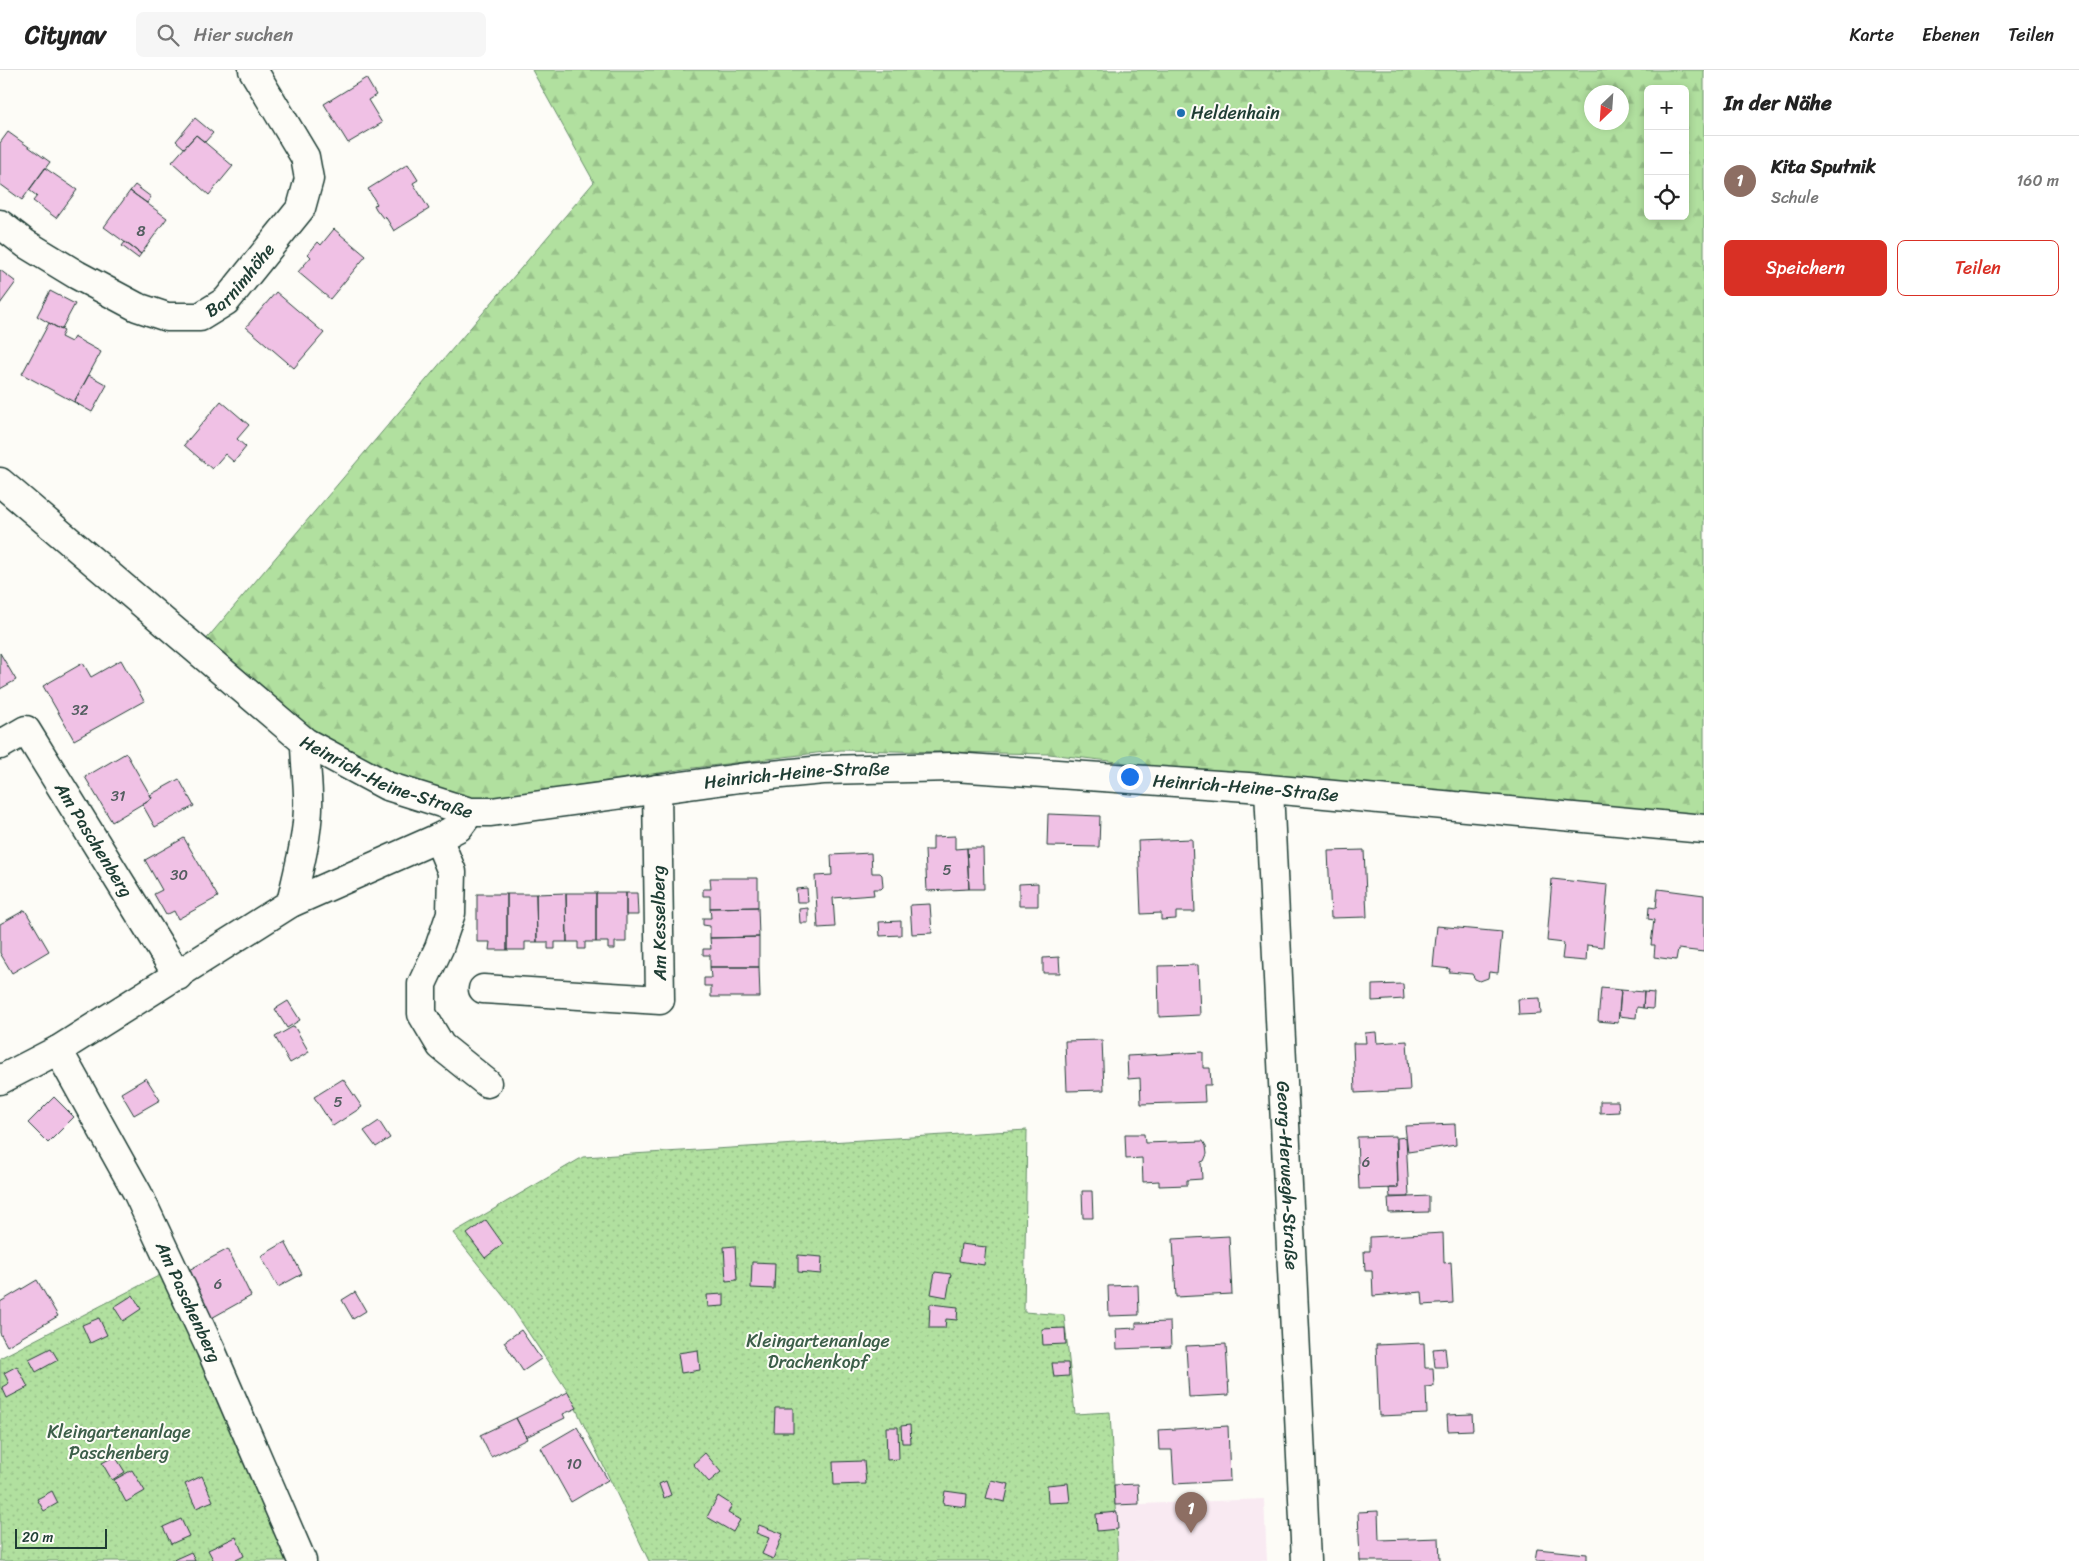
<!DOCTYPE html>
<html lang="de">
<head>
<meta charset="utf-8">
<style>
	body { margin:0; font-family:Sriracha,sans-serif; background:#f6f6f6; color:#222 }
	.controls { position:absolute; right:15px; top:15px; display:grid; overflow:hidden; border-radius:8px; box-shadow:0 2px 8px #0003 }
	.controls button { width:45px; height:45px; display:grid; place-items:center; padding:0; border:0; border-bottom:1px solid #e0e0e0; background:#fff; color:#222; font:25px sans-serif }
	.compass { position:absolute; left:1584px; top:15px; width:45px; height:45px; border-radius:50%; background:#fff; box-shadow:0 2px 8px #0003; rotate:205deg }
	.scale { position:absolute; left:15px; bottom:12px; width:92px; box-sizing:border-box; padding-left:5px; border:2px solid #1f3d34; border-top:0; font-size:14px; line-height:18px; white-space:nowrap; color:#1f3d34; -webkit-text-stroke:4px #fdfcf7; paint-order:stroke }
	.you { position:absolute; left:1129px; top:706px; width:18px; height:18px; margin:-12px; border:4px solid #fff; border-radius:50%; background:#1a73e8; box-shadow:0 0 0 8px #1a73e833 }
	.badge { display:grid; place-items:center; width:32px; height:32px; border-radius:50%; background:#d93025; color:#fff; font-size:16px; font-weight:700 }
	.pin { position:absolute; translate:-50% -41px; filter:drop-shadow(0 1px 2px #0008) }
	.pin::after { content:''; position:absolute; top:26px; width:18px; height:15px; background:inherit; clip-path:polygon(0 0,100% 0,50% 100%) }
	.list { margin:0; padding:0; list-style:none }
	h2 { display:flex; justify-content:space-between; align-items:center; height:65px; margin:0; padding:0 20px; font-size:21px }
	h2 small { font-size:16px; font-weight:400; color:#767676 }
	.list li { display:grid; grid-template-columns:32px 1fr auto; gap:15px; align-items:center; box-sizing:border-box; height:90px; padding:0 20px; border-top:1px solid #e0e0e0 }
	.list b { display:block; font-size:19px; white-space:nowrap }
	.list p { margin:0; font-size:16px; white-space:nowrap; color:#767676 }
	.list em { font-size:16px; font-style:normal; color:#767676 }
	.actions { display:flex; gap:10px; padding:15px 20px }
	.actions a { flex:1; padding:11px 0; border:1px solid #d93025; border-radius:8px; text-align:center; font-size:18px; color:#d93025 }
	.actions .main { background:#d93025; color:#fff }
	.icon { flex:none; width:28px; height:28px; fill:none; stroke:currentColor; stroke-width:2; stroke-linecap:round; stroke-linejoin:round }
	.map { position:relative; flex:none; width:1704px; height:1491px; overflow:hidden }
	header { display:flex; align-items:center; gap:30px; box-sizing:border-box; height:70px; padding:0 25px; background:#fff; border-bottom:1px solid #e0e0e0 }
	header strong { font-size:24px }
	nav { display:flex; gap:28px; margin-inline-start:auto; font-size:18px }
	.search { width:350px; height:45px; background:#f6f6f6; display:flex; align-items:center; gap:12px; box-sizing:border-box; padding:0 18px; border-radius:8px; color:#767676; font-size:19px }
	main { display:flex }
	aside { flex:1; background:#fff }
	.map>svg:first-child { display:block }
	.built { fill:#f9eaf2 }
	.forest { fill:url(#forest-firs); stroke:#688e6a; fill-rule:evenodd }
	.garden { fill:url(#garden-dots); stroke:#688e6a }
	.building { fill:#f0c1e5; stroke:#1f3d34 }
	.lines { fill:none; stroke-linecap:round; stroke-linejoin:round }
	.minor-casing { stroke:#1f3d34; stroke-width:31 }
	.minor { stroke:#fdfcf7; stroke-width:28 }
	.poi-dot { fill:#1f6fb2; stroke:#fdfcf7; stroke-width:2 }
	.labels { text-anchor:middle; stroke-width:4; stroke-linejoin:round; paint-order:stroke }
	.number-label { font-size:15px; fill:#535e60 }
	.poi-label { font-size:18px; fill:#1f3d34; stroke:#fdfcf7; text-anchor:start }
	.street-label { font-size:18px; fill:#1f3d34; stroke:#fdfcf7 }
	.park-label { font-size:18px; fill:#3c5e49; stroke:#fdfcf7 }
</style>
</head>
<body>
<header>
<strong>Citynav</strong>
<div class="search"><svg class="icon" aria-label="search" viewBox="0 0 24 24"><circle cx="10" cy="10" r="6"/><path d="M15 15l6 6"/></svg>Hier suchen</div>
<nav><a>Karte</a><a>Ebenen</a><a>Teilen</a></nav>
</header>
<main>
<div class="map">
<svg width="1704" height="1491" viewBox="0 0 1704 1491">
	<defs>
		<pattern id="forest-firs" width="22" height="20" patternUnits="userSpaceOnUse" patternTransform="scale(1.25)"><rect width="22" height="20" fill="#b1e09f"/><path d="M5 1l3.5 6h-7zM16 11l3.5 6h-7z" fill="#98c18a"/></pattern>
		<pattern id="garden-dots" width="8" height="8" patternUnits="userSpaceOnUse" patternTransform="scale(1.25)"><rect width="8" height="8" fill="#b1e09f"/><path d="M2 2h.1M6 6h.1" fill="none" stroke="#98c18a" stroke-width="1.8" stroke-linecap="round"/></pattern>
	</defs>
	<rect width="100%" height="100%" fill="#fdfcf7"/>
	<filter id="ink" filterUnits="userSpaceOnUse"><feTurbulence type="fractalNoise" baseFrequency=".02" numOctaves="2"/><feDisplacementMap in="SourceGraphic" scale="10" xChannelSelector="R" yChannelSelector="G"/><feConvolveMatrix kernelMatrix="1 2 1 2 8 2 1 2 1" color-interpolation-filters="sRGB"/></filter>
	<g filter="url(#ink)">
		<!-- built -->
		<path class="built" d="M1264 1429 1267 1491H1118L1116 1435Z"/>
		<!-- forest -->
		<path class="forest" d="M532 0H1704V745L1196 701 1049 684 841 680 685 699 475 731 375 698 303 654 204 572 594 112ZM1648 19H1685V146H1648ZM1592 22H1622V52H1592Z"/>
		<!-- garden -->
		<path class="garden" d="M1027 1060 1024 1242 1064 1245 1075 1344 1110 1342 1118 1491H649L568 1322 508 1232 453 1163 583 1087Z
			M166 1202 292 1491H0V1288Z"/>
		<!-- building -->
		<path class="building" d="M366 8 376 25 368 30 382 53 348 73 324 34Z
			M195 48 213 63 205 72 196 65 184 78 176 71Z
			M8 62 50 92 22 130 0 114V73Z
			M196 65 233 96 209 125 172 92Z
			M408 94 418 110 413 113 429 139 394 161 385 146 383 148 376 139 374 135 377 134 368 119Z
			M45 98 77 120 56 148 33 131 37 126 29 120Z
			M135 115 151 127 147 133 130 121Z
			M130 121 167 148 141 184 104 157Z
			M334 159 366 186 330 229 298 202 311 187 308 184 318 172 321 175Z
			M125 172 141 184 138 188 122 176Z
			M0 200 16 212 0 234Z
			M50 221 75 234 61 260 37 246Z
			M276 222 324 263 294 298 246 257Z
			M49 253 64 261 61 267 71 272 74 267 101 282 74 332 22 304Z
			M89 305 107 315 92 342 74 332Z
			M221 331 249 355 237 369 246 377 234 392 225 384 212 399 184 375Z
			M0 583 16 610 0 619Z
			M121 590 144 631 74 670 43 616 83 593 91 607Z
			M126 683 152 728 112 752 85 707Z
			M179 709 194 736 155 757 142 734 152 728 150 725Z
			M1048 744 1100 746 1099 777 1047 776Z
			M955 766V779L967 778 969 819 927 821 925 780H933V767Z
			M184 768 218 827 178 849 174 841 166 845 154 824 162 820 145 790Z
			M1192 769 1195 842H1176V849L1161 850V843L1141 844 1138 771Z
			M967 778H983L984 819H969Z
			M1364 780 1367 847 1331 848 1328 781Z
			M871 783 872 803H880L882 805 883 817 881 819H873L874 825 833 828 835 857 818 858 815 806 832 805 831 785Z
			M710 808H758V837L710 838V826H703V819H711Z
			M1552 809 1608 815 1603 877 1587 875 1586 891 1562 889 1564 873 1547 871Z
			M1038 813V836H1019V814Z
			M807 818 808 832H797L796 819Z
			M1658 819 1704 825V882L1678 879 1676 890 1654 887 1655 875H1651L1654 850 1648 849 1649 837 1656 838Z
			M566 823 567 872H555V879H548V872H537L536 824Z
			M566 823H596V872H585V879H578V872H567Z
			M596 823H626V872H615V879H608V872H596Z
			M626 823H637L638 845H626Z
			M477 824H507V880H489L490 872H477Z
			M507 824H536L537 872H525V880H507Z
			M930 834 932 863 912 864 910 835Z
			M758 837 759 867 710 868V856L703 855V848H711L710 838Z
			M808 838V853H800L799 839Z
			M25 840 49 881 12 903 0 883V854Z
			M901 851V865L880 866 879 852Z
			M1437 856 1502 862 1498 903 1489 902 1488 908 1480 911 1475 909 1472 904 1449 902 1450 899 1433 897Z
			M759 867V897H710V885H703V879H711L710 868Z
			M1059 887 1060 903H1043V888Z
			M1198 895 1200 945 1159 947 1158 896Z
			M710 897H759L760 927H711V916H704V908H711Z
			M1403 914 1404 929 1372 931V915Z
			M1601 918 1621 920 1618 953 1598 951Z
			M1621 920 1644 922 1643 938 1637 937 1636 948 1619 946Z
			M1644 922 1654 923 1653 939 1643 938Z
			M1540 928 1541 944 1519 945 1518 929Z
			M288 931 300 950 287 958 275 939Z
			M294 956 309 982 290 993 275 967Z
			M1376 962 1377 973 1407 971 1410 1020 1355 1023 1353 973H1366L1365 963Z
			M1102 970 1104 1020 1067 1021 1065 971Z
			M1203 982V998H1210L1211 1015H1204L1205 1032 1141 1034 1140 1008 1128 1009 1127 986Z
			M146 1008 160 1030 134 1045 121 1023Z
			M343 1009 362 1037 333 1056 314 1027Z
			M54 1027 74 1047 48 1073 28 1053Z
			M1600 1031H1618L1619 1042 1600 1043Z
			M379 1051 390 1068 376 1077 364 1061Z
			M1455 1054 1456 1075 1408 1082 1405 1056Z
			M1125 1064H1144L1145 1073 1203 1071 1206 1076 1207 1084 1204 1091 1201 1092 1202 1109 1187 1110V1115L1159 1116V1111L1143 1112 1142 1088 1126 1089Z
			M1396 1066 1398 1118 1359 1119 1357 1067Z
			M1406 1067 1409 1127H1390L1389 1118H1398L1397 1068Z
			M1082 1121H1092L1093 1148H1083Z
			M1429 1126V1142L1389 1143 1388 1128Z
			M486 1150 503 1174 485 1188 467 1164Z
			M1443 1163 1444 1193 1451 1192 1453 1233 1423 1235 1422 1222 1373 1226 1372 1201H1365L1364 1181H1370V1167Z
			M1229 1166 1232 1224 1176 1227 1173 1169Z
			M285 1172 302 1204 278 1217 261 1186Z
			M961 1174 986 1177 984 1195 959 1191Z
			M735 1176 737 1210 726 1211 724 1177Z
			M228 1179 251 1226 208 1250 185 1202Z
			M798 1185 822 1187 821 1204 798 1202Z
			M752 1192 775 1193 774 1219 751 1218Z
			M935 1202 951 1204 947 1227 931 1224Z
			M37 1210 58 1246 7 1276 0 1263V1232Z
			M1138 1215 1139 1245 1109 1246 1108 1216Z
			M355 1222 366 1241 353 1249 342 1230Z
			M724 1224V1236L708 1237 707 1225Z
			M133 1225 141 1239 123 1251 114 1237Z
			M930 1234 958 1237 957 1250 946 1249 945 1258H929Z
			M99 1248 107 1265 90 1273 82 1255Z
			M1170 1252 1171 1277 1117 1279 1116 1259 1136 1258V1253Z
			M1065 1258 1066 1274 1043 1275 1042 1259Z
			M521 1260 541 1289 523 1301 504 1272Z
			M1424 1273 1425 1298H1433L1434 1316 1426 1317 1427 1344 1379 1346 1376 1275Z
			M1226 1274 1229 1325 1189 1327 1186 1276Z
			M51 1278 58 1290 36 1302 29 1289Z
			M1445 1278 1447 1297H1435L1433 1279Z
			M698 1280 700 1300 681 1303 678 1283Z
			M1052 1293H1068L1069 1306 1054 1307Z
			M17 1296 28 1317 7 1328 2 1317 9 1313 4 1303Z
			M568 1322 577 1338 563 1344 565 1348 526 1367 516 1348Z
			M775 1338H793V1362H774Z
			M1472 1344 1473 1360 1448 1361 1447 1345Z
			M516 1348 527 1369 491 1387 480 1365Z
			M910 1355 911 1373H902L901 1356Z
			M1228 1356 1230 1411 1174 1414 1172 1380H1159L1158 1360Z
			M577 1357 608 1410 571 1432 541 1378Z
			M886 1357H898L899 1389 887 1390Z
			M705 1383 721 1402 709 1412 693 1394Z
			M115 1386 125 1402 112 1410 102 1393Z
			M864 1391 866 1414 834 1415 833 1392Z
			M132 1400 145 1421 126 1432 114 1410Z
			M202 1406 213 1431 196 1438 185 1414Z
			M991 1410 1009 1414 1005 1432 986 1428Z
			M666 1411 671 1425 664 1428 659 1414Z
			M1068 1413 1070 1432 1048 1433 1047 1415Z
			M1138 1414 1139 1434 1115 1435 1114 1415Z
			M52 1421 58 1433 44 1441 37 1429Z
			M945 1421 967 1424 966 1437 943 1434Z
			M718 1426 732 1435 728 1443 740 1450 733 1462 707 1447Z
			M1378 1441 1379 1470 1439 1468 1440 1491H1360L1358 1442Z
			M1117 1442 1118 1459 1097 1461 1096 1444Z
			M181 1449 189 1466 171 1474 163 1457Z
			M759 1455 783 1464 773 1489 762 1484 769 1468 756 1463Z
			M236 1467 244 1486 234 1491H214L208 1480Z
			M1537 1479 1587 1484V1491H1535Z
			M191 1482 195 1491H171Z"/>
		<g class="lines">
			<!-- minor casing -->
			<g class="minor-casing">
				<g id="minor">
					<path id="s1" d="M0 154 26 174 77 205 137 237 167 247H200L226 231 301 138 309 109 305 87 253 0"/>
					<path id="s2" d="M0 412 305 672 387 716 470 742H491L740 708 823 700 954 697 1248 717 1704 759"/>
					<path id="s3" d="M0 675 26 660 178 906"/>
					<path id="s4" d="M1269 720 1306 1491"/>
					<path d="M438 768 452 802 451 843 439 878 422 914V944L441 976 487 1013"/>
					<path d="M291 833C298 802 307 770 308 738 309 716 305 694 305 672"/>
					<path d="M483 919 660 930 657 719"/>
					<path id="s5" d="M58 980 138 1124 211 1280 302 1491"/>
					<path d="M0 1010 58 980 291 833 438 768 459 757 470 742"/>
				</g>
			</g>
			<!-- minor -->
			<use href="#minor" class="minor"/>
		</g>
	</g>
	<!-- markers -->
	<circle class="poi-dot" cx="1181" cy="43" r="5"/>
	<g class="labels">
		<!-- number labels -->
		<g class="number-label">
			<text x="141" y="166">8</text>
			<text x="80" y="645">32</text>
			<text x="118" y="731">31</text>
			<text x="947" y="805">5</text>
			<text x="179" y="810">30</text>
			<text x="338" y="1037">5</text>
			<text x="1366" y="1097">6</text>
			<text x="218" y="1219">6</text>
			<text x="574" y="1399">10</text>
		</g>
		<!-- poi labels -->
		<g class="poi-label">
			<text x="1191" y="49">Heldenhain</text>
		</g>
		<!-- street labels -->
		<g class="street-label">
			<text dy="6" stroke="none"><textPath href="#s1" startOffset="280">Barnimhöhe</textPath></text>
			<text dy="6" stroke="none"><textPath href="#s2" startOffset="490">Heinrich-Heine-Straße</textPath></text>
			<text dy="6" stroke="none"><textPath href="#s2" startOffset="910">Heinrich-Heine-Straße</textPath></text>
			<text dy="6" stroke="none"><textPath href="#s2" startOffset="1360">Heinrich-Heine-Straße</textPath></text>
			<text dy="6" stroke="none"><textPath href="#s3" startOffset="159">Am Paschenberg</textPath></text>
			<text transform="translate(659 853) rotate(-91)" y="6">Am Kesselberg</text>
			<text dy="6" stroke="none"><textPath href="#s4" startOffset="386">Georg-Herwegh-Straße</textPath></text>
			<text dy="6" stroke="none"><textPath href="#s5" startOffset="284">Am Paschenberg</textPath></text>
		</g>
		<!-- park labels -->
		<g class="park-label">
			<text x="818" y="1277">Kleingartenanlage<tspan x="818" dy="21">Drachenkopf</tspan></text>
			<text x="119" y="1368">Kleingartenanlage<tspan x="119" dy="21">Paschenberg</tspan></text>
		</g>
	</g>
</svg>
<div class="controls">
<button>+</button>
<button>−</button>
<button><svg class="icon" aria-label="locate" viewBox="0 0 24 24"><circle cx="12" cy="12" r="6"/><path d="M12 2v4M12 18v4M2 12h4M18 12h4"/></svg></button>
</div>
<svg class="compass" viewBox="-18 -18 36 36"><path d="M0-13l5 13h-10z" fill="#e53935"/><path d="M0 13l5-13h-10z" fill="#767676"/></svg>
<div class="scale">20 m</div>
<div class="you"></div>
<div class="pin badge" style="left:1191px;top:1463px;background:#8d6e63">1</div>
</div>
<aside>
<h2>In der Nähe<small></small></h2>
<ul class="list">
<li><span class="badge" style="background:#8d6e63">1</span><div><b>Kita Sputnik</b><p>Schule</p></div><em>160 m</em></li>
</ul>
<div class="actions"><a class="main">Speichern</a><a>Teilen</a></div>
</aside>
</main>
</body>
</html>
